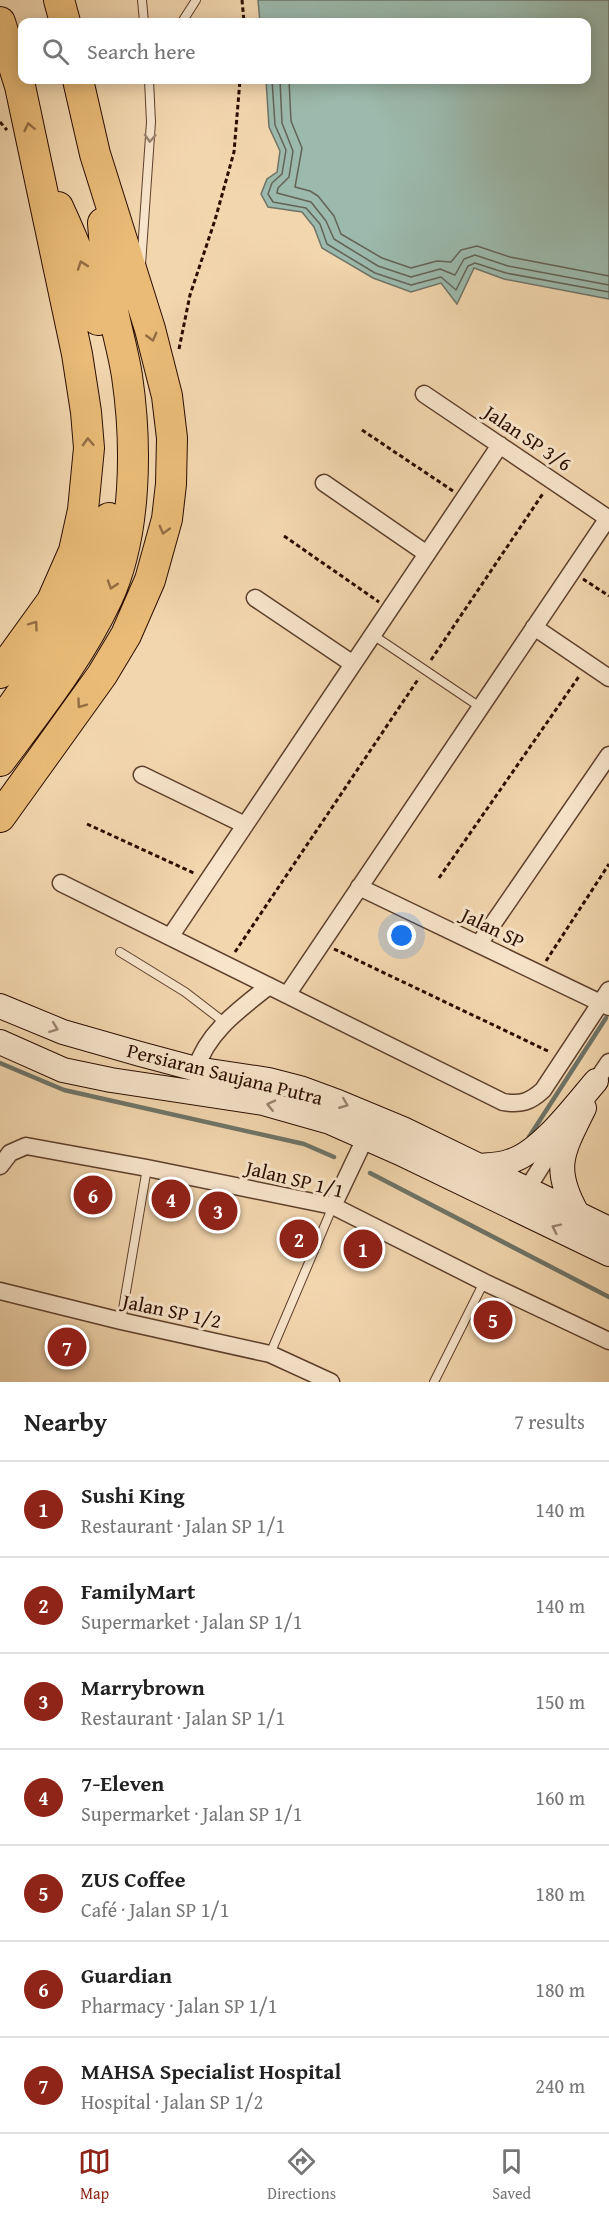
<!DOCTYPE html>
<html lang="en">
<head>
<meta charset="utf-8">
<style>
	body { margin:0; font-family:"Gentium Book Plus",serif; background:#f6f6f6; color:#222 }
	.you { position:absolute; left:402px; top:936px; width:21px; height:21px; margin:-15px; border:4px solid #fff; border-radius:50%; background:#1a73e8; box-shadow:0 0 0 9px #1a73e833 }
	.badge { display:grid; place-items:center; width:39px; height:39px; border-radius:50%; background:#8f2418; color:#fff; font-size:20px; font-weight:700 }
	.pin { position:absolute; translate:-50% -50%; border:3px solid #fff; box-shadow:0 2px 6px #0006 }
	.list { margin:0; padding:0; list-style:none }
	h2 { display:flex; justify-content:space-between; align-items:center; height:78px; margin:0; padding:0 24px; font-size:26px }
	h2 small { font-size:20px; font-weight:400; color:#767676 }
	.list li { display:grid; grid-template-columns:39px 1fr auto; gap:18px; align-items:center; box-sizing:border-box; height:96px; padding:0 24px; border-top:2px solid #e0e0e0 }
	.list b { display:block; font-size:22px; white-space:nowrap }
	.list p { margin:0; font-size:20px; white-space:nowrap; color:#767676 }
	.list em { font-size:20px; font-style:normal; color:#767676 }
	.icon { flex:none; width:33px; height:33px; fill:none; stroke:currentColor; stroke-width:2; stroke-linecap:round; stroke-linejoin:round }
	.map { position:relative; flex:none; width:609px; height:1382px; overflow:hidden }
	.search { position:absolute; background:#fff; box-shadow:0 3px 15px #0003; left:18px; right:18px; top:18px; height:66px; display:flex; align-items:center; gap:15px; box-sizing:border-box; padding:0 21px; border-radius:12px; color:#767676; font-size:22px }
	.sheet { height:750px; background:#fff }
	nav { display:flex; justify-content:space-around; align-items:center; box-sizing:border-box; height:84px; border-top:2px solid #e0e0e0; background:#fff; font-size:16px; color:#767676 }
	nav a { display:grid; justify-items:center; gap:3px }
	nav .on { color:#8f2418 }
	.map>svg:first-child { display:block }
	.water { fill:#9bb9ac; stroke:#6e7468; stroke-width:1.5 }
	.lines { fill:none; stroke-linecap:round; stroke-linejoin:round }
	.shore { stroke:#636356; stroke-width:1.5 }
	.stream { stroke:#6e7468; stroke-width:4.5 }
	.service-casing { stroke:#5d3f2c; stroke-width:10 }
	.minor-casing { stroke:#5d3f2c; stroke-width:19 }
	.secondary-casing { stroke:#2b0d01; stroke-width:26 }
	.motorway-casing { stroke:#2b0d01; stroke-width:32 }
	.path { stroke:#2b0d01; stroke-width:3; stroke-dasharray:4.5 3; stroke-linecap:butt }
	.service { stroke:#f7e4ca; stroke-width:8 }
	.minor { stroke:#f7e4ca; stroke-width:16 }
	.secondary { stroke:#f7e4ca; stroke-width:24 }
	.motorway { stroke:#e9bb77; stroke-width:30 }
	.oneway { stroke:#946d42 }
	.oneway2 { stroke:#9b8370 }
	.labels { text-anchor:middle; stroke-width:6; stroke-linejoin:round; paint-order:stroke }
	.street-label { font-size:20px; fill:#2b0d01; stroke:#f7e4ca }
</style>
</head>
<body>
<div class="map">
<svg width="609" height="1382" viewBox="0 0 609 1382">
	<rect width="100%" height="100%" fill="#f2d6ae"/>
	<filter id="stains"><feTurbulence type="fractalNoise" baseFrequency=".00333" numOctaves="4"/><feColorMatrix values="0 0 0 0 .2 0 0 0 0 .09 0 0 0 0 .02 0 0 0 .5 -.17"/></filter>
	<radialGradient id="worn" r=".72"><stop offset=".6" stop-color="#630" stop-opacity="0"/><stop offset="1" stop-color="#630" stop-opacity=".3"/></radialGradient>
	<!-- water -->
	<path class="water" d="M258 0H609V299L504 279 474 268 457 304 441 283 411 292 373 278 322 248 314 227 302 212 268 207 261 194 267 179 277 172 280 151 269 127 266 80H586V22H260Z"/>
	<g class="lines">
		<!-- shore -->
		<path class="shore" d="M272 80 275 125 286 150 282 174 272 183 268 194 273 202 306 208 320 224 327 244 375 273 411 285 441 277 456 290 468 266 475 263 506 273 609 292
			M280 80 282 123 293 151 289 177 278 188 277 193 311 202 326 221 334 239 378 266 411 277 440 269 455 275 464 259 475 255 508 266 609 285
			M289 80 291 121 302 148 295 187 310 191 318 196 334 216 341 234 382 258 411 268 437 261 451 262 461 250 477 246 510 257 609 276"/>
		<!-- stream -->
		<path class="stream" d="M0 1063 64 1090 304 1144 334 1157
			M529 1137 606 1018
			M370 1173 609 1297"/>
		<!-- service casing -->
		<g class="service-casing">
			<path id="service" d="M142 0 144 22
				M182 22 196 0
				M141 265 151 122 149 80
				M373 635 480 707
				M120 952 185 992 224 1022
				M121 1321 147 1168
				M270 1354 333 1206
				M434 1382 484 1282"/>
		</g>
		<!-- minor casing -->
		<g class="minor-casing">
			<path id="minor" d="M424 394 609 519
				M324 483 427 554
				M255 598 353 664
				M534 627 609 678
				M142 775 245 825
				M61 883 503 1102C521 1105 530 1102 543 1090L609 990
				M359 887 609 1007
				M170 937 500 445
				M479 944 609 755
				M287 995 608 518
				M196 1069C207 1032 240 1009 269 986
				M590 1090 609 1062
				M0 1166 10 1153 26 1146 147 1168 333 1206 484 1282 609 1341
				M527 1189 565 1129
				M333 1206 370 1128
				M0 1291 121 1321 270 1354 331 1382"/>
		</g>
		<!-- secondary casing -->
		<g class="secondary-casing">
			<path id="secondary" d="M0 1006 63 1032 140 1054 196 1069 269 1080 300 1088 338 1102 403 1129 609 1229
				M0 1042 63 1070 111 1080 263 1103 330 1122 400 1153 609 1254
				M479 1166C490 1165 501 1165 511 1161 541 1152 576 1104 596 1081
				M577 1213C551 1167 563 1151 584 1108"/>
		</g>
		<!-- motorway casing -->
		<g class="motorway-casing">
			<path id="motorway" d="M59 0 65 22
				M0 22 20 86 77 354 86 412 89 448 83 510 74 551 52 601 0 673
				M58 207C75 244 90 280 98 320
				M0 723C46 661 93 594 109 518
				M0 761C38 710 80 657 107 599 137 535 137 444 127 376 123 350 115 325 111 300 107 275 105 249 103 223
				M0 817 102 675 126 635 150 580 167 519 171 484 172 438 167 396 150 329 95 154 78 80"/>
		</g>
		<!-- path -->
		<path class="path" d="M242 0 244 22
			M0 122 7 130
			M179 349 190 295 215 220 234 152 240 80
			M362 430 453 491
			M284 536 379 602
			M583 579 609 596
			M431 660 544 492
			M87 824 196 874
			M439 878 580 675
			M334 949 550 1052
			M235 952 419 678
			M546 961 609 864"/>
		<!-- service -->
		<use href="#service" class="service"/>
		<!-- minor -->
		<use href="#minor" class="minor"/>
		<!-- secondary -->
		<use href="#secondary" class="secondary"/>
		<!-- motorway -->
		<use href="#motorway" class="motorway"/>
	</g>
	<!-- one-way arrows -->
	<defs><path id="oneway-chevron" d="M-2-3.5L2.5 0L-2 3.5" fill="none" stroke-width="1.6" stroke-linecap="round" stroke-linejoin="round" transform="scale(1.5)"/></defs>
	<g class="oneway">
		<use href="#oneway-chevron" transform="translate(29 127) rotate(-102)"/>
		<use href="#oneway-chevron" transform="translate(82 265) rotate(-109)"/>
		<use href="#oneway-chevron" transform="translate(152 337) rotate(75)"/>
		<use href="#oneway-chevron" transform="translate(88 442) rotate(-93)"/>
		<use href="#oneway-chevron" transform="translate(164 530) rotate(105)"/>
		<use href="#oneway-chevron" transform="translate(112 585) rotate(108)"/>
		<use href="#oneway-chevron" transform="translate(34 625) rotate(-54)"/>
		<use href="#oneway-chevron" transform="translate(81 704) rotate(126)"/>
	</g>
	<g class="oneway2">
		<use href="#oneway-chevron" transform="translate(150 138) rotate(93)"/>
		<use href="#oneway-chevron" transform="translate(54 1028) rotate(21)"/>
		<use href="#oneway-chevron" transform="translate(344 1104) rotate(22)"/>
		<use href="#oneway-chevron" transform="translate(271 1105) rotate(-167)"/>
		<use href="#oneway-chevron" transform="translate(556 1228) rotate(-154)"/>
	</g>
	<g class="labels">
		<!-- street labels -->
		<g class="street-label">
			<text transform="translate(528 438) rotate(34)" y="7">Jalan SP 3/6</text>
			<text transform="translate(493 928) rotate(26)" y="7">Jalan SP</text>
			<text transform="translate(225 1074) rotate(14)" y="7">Persiaran Saujana Putra</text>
			<text transform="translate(295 1179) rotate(14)" y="7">Jalan SP 1/1</text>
			<text transform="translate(172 1311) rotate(12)" y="7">Jalan SP 1/2</text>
		</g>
	</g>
	<rect width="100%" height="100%" filter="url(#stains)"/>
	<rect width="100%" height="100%" fill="url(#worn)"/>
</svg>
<div class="you"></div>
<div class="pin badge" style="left:363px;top:1249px">1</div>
<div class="pin badge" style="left:299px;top:1239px">2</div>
<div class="pin badge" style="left:218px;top:1211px">3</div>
<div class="pin badge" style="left:171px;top:1199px">4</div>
<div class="pin badge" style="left:493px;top:1320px">5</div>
<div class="pin badge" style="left:93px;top:1195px">6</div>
<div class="pin badge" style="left:67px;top:1347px">7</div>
<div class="search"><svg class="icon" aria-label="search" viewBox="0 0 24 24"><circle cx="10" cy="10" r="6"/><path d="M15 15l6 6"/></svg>Search here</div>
</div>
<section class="sheet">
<h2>Nearby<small>7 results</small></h2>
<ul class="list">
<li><span class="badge">1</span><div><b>Sushi King</b><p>Restaurant · Jalan SP 1/1</p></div><em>140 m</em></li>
<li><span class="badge">2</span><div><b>FamilyMart</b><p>Supermarket · Jalan SP 1/1</p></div><em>140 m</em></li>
<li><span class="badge">3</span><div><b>Marrybrown</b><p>Restaurant · Jalan SP 1/1</p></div><em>150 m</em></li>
<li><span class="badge">4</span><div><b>7-Eleven</b><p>Supermarket · Jalan SP 1/1</p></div><em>160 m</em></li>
<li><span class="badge">5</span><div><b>ZUS Coffee</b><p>Café · Jalan SP 1/1</p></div><em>180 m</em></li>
<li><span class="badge">6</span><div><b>Guardian</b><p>Pharmacy · Jalan SP 1/1</p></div><em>180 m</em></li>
<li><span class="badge">7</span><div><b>MAHSA Specialist Hospital</b><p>Hospital · Jalan SP 1/2</p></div><em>240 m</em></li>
</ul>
</section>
<nav>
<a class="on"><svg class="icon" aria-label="map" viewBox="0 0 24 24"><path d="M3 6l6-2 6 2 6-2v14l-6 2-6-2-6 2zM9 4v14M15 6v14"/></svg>Map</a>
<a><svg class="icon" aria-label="directions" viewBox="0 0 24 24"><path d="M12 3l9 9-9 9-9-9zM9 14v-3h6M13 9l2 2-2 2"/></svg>Directions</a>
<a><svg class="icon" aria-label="saved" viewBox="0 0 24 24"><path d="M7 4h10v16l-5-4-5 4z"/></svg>Saved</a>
</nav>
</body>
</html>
